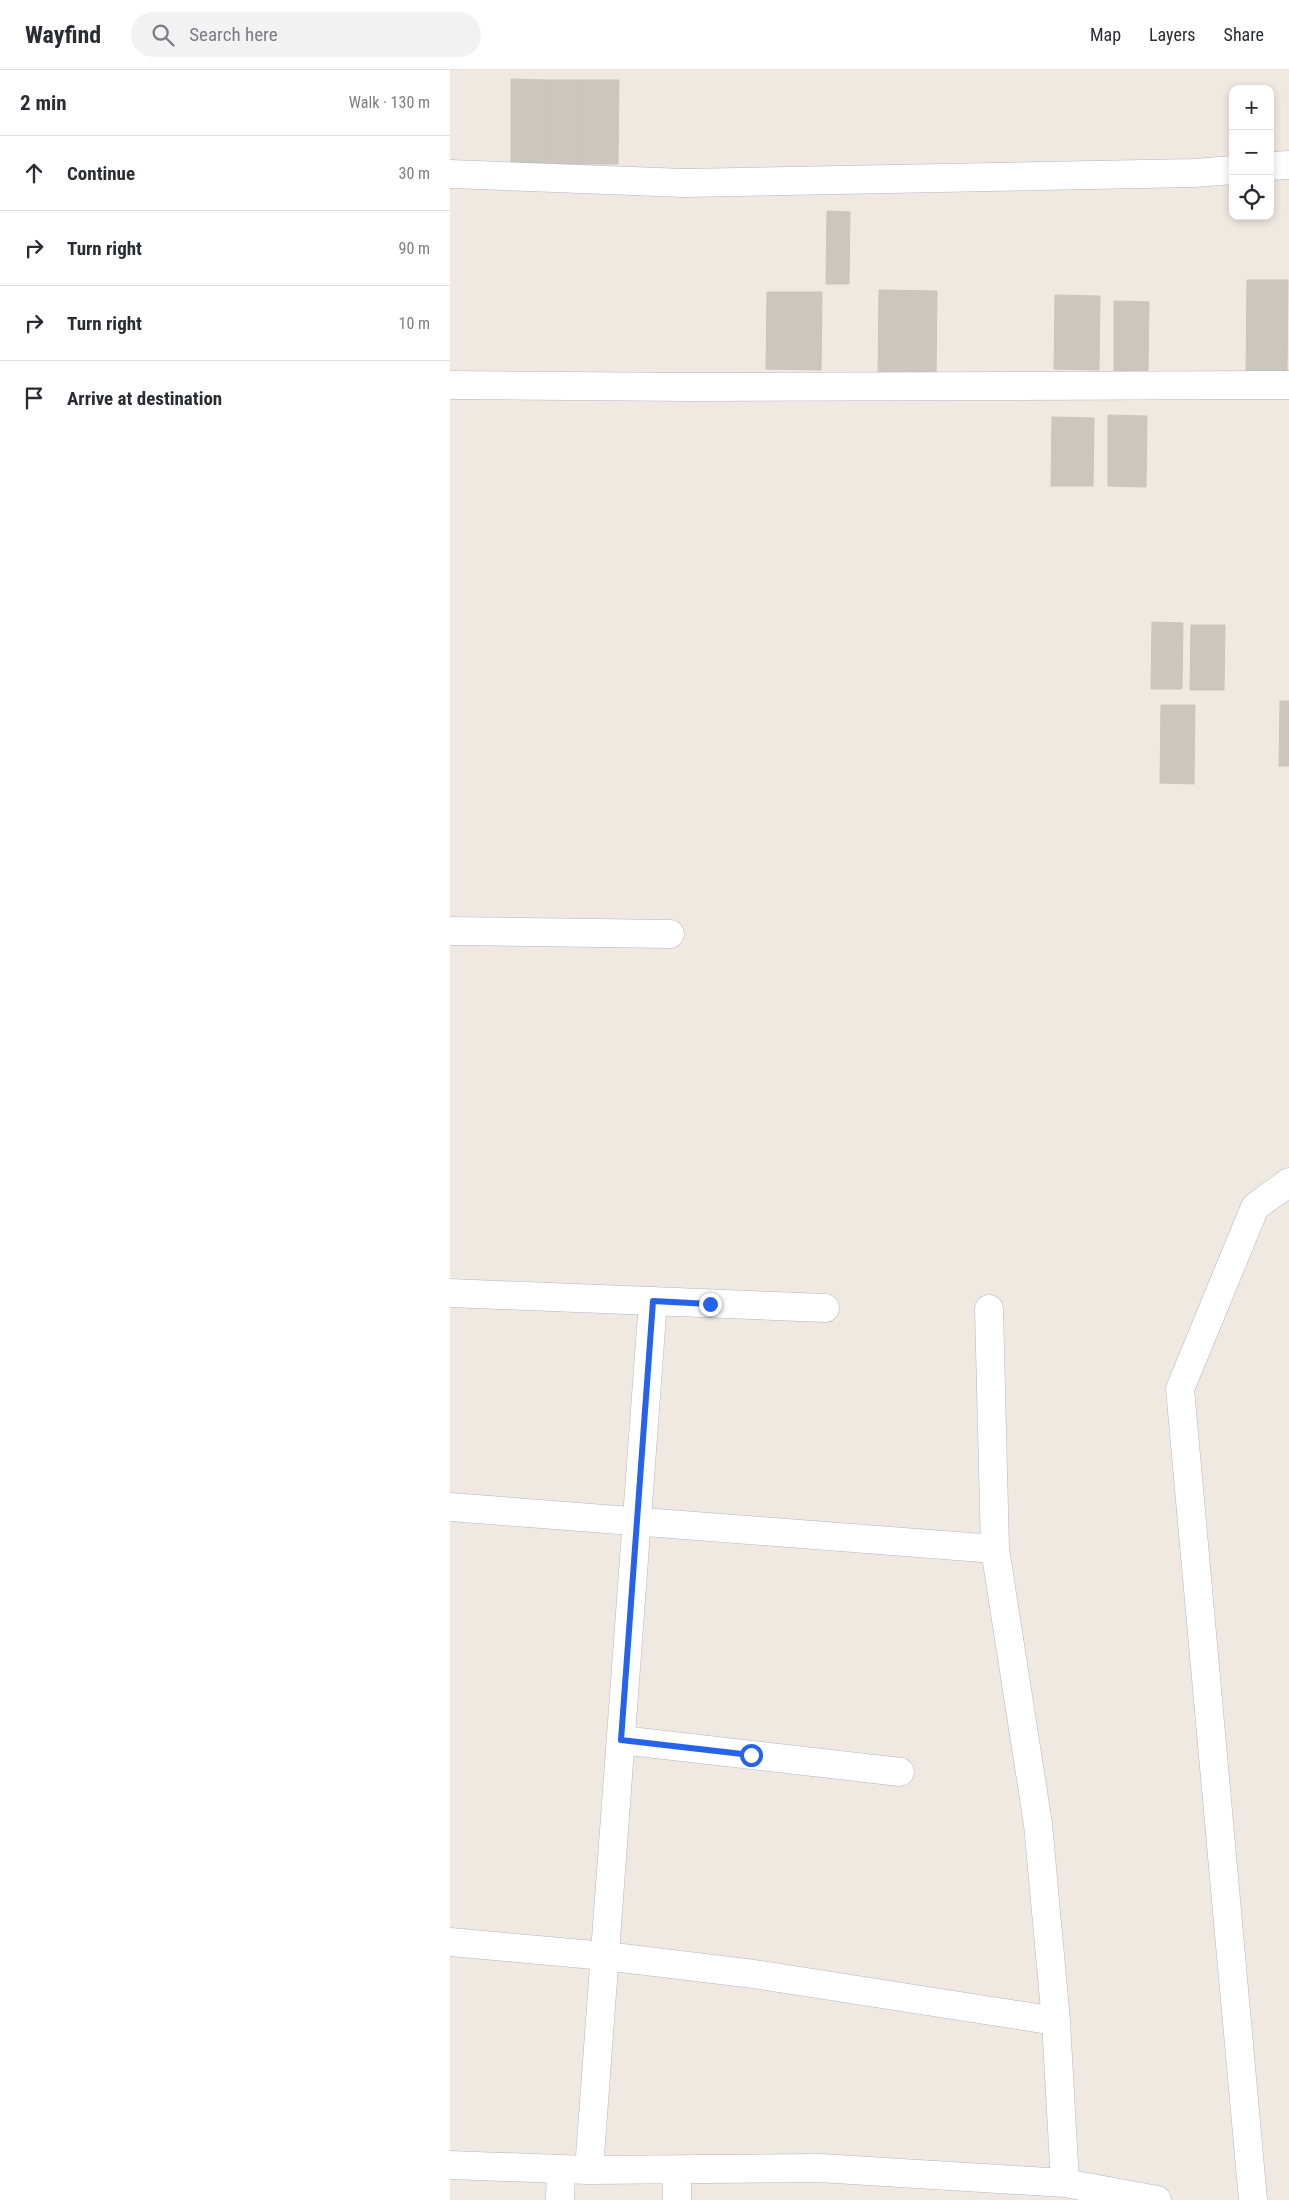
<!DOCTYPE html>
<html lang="en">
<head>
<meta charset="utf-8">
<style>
	body { margin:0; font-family:"Roboto Condensed",sans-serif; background:#f2f2f3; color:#2b2b33 }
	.controls { position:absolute; right:15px; top:15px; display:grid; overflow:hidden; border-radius:10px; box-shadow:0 2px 8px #0003 }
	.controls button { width:45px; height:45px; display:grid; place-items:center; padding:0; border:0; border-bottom:1px solid #e1e1e2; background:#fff; color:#2b2b33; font:25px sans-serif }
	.stop { position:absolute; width:15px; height:15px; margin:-11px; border:4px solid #2563eb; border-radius:50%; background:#fff }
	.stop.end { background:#2563eb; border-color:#fff; box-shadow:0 1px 5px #0008 }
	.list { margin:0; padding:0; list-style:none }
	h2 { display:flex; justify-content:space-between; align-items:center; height:65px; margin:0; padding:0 20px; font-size:21px }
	h2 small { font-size:16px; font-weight:400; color:#7c7c81 }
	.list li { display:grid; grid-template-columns:32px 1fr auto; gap:15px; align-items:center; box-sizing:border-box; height:75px; padding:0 20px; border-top:1px solid #e1e1e2 }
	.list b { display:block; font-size:19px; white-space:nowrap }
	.list em { font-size:16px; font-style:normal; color:#7c7c81 }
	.icon { flex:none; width:28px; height:28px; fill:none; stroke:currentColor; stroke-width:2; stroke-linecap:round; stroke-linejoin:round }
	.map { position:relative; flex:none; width:839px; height:2130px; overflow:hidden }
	header { display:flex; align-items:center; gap:30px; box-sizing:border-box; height:70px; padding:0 25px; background:#fff; border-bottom:1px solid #e1e1e2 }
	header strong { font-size:24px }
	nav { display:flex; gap:28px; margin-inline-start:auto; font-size:18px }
	.search { width:350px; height:45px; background:#f2f2f3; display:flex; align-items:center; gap:12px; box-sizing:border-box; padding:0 18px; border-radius:28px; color:#7c7c81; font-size:19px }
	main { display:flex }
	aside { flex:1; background:#fff }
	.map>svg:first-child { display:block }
	.building { fill:#cbc7bf; stroke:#cbc5ba }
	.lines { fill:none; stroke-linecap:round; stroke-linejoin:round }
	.minor-casing { stroke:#b4b7c1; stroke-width:29 }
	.minor { stroke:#fff; stroke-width:28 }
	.route { stroke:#2563eb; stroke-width:6 }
</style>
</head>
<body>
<header>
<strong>Wayfind</strong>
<div class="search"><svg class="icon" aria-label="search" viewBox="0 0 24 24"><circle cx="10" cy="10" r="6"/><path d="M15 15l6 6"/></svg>Search here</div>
<nav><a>Map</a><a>Layers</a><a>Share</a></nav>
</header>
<main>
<aside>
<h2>2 min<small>Walk · 130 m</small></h2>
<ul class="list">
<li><svg class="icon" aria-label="ahead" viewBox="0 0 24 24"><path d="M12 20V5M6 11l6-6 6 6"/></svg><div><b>Continue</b></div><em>30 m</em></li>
<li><svg class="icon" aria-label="right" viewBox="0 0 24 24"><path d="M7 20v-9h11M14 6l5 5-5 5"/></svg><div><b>Turn right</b></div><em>90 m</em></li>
<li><svg class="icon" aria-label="right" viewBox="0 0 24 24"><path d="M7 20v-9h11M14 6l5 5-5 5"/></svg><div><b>Turn right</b></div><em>10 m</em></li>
<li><svg class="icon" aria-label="arrive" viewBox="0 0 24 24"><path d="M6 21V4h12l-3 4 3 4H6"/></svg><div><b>Arrive at destination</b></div></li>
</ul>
</aside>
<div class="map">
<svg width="839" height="2130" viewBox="0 0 839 2130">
	<rect width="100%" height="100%" fill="#efe9e1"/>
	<!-- building -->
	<path class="building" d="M61 9 97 10V94H61Z
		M97 10H133L132 94H97Z
		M133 10H169L168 94H132Z
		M377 141 400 142 399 214H376Z
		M797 210H838L837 304 796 303Z
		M429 220 487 221 486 307H428Z
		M317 222H372L371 300 316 299Z
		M605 225 650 226 649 300 604 299Z
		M664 231 699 232 698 302H664Z
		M658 345 697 346 696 417 658 416Z
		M602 347 644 348 643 416H601Z
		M702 552 733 553 732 619H701Z
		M741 555H775L774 620H740Z
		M830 631H839V696H829Z
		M711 635H745L744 714 710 713Z"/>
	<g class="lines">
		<!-- minor casing -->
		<g class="minor-casing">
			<path id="minor" d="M820 96 839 95
				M0 104 234 113 744 103 783 100
				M0 315 239 317 839 315
				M0 861 220 864
				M0 1223 375 1238
				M539 1239 545 1479 588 1754 606 1951 615 2113
				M0 1437 545 1479
				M171 1670 450 1702
				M0 1872 155 1886 304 1904 606 1951
				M0 2095 139 2100 369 2098 615 2113 707 2130
				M139 2100 203 1231
				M110 2130 111 2099
				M227 2130V2100
				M803 2130 730 1319 805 1137 839 1112"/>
		</g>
		<!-- minor -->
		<use href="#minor" class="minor"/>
	</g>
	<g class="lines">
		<!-- route -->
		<path class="route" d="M260 1234 203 1231 171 1670 301 1685"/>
	</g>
</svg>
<div class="controls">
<button>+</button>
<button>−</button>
<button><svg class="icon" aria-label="locate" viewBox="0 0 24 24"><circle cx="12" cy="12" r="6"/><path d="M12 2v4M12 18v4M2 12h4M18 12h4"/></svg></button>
</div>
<div class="stop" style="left:301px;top:1685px"></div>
<div class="stop end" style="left:260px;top:1234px"></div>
</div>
</main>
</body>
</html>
